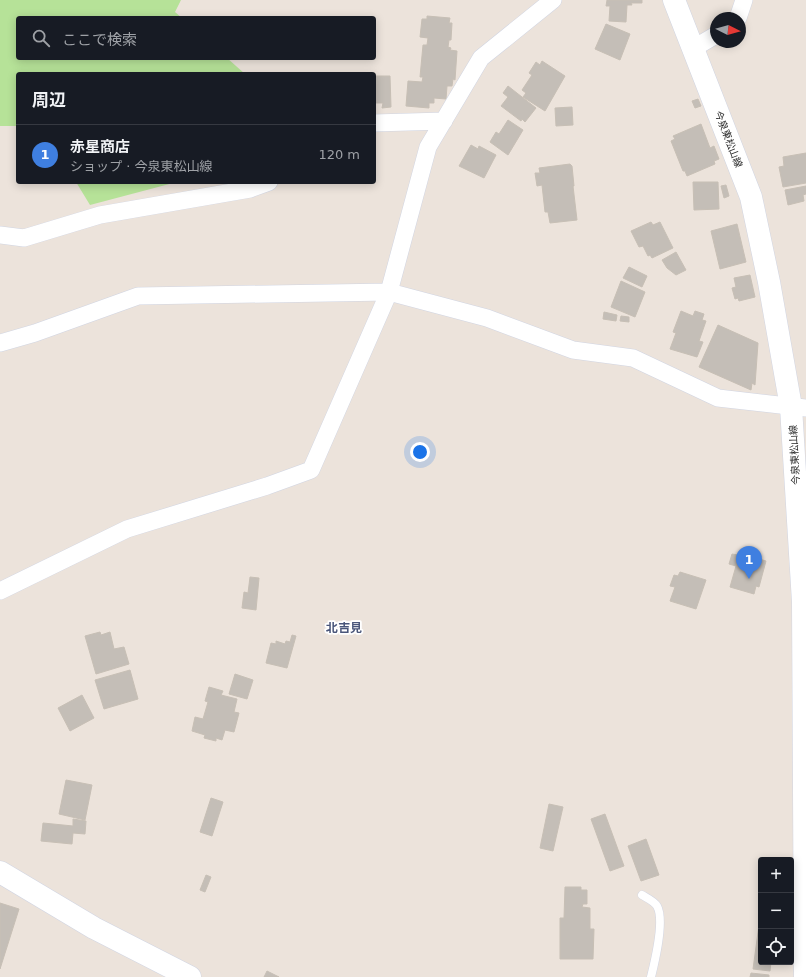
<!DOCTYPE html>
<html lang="ja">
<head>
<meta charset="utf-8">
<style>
	body { margin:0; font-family:"DejaVu Sans","Noto Sans JP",sans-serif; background:#20242c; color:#f1f3f6 }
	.controls { position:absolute; right:12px; bottom:12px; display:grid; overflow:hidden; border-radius:4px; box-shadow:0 2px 10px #0003 }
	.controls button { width:36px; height:36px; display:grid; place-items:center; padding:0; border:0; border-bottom:1px solid #363941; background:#171b24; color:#f1f3f6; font:20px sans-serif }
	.compass { position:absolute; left:710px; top:12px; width:36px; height:36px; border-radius:50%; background:#171b24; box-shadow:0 2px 10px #0003; rotate:96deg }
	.you { position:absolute; left:420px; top:452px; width:14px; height:14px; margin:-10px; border:3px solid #fff; border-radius:50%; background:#1a73e8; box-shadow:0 0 0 6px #1a73e833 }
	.badge { display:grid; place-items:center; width:26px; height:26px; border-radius:50%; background:#8c9099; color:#fff; font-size:13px; font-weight:700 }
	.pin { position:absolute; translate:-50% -33px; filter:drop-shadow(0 1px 2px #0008) }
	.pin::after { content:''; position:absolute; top:21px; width:14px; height:12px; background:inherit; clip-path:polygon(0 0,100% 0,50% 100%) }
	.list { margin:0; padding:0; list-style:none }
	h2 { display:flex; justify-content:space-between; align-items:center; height:52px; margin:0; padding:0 16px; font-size:17px }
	h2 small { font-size:13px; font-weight:400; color:#9ea1a6 }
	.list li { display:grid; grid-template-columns:26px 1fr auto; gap:12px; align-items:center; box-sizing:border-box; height:60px; padding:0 16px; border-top:1px solid #363941 }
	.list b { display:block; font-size:15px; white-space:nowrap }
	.list p { margin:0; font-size:13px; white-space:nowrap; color:#9ea1a6 }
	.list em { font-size:13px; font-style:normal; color:#9ea1a6 }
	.icon { flex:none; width:22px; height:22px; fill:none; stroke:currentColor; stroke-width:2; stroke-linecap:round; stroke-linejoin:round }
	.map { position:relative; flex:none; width:806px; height:977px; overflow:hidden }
	.search { position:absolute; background:#171b24; box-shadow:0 2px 10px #0003; left:16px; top:16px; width:360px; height:44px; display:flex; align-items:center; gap:10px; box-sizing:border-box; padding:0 14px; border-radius:4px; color:#9ea1a6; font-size:15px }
	.panel { position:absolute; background:#171b24; box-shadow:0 2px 10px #0003; left:16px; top:72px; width:360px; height:112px; border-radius:4px }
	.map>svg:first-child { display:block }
	.green { fill:#b6e298 }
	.building { fill:#c4beb7; stroke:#c7bfb5 }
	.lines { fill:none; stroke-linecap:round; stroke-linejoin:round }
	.lane-casing { stroke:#d1d5e2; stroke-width:9 }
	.street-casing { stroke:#d1d5e2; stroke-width:18 }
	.secondary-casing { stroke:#d1d5e2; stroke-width:23 }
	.lane { stroke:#fff; stroke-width:8 }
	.street { stroke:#fff; stroke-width:17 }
	.secondary { stroke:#fff; stroke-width:22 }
	.labels { text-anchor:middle; stroke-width:3.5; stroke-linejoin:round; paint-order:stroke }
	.street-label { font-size:10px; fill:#292929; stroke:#fff }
	.quarter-label { font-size:12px; font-weight:bold; fill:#4a567a; stroke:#fff }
</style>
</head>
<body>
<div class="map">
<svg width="806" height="977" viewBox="0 0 806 977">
	<rect width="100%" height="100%" fill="#ece3db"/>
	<!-- green -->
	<path class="green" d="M0 0H181L175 12 182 18H18V58H227L245 74H18V126H0Z
		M76 182H177L90 205Z"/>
	<!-- building -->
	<path class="building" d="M607 0H642V3H631L632 5H627L626 22 609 21 610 6H606Z
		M427 16 450 18 449 23H452L451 40H449L448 47 451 48 450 50 457 51 455 80 453 79 452 86H447L446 99 434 98V103H429V108L406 106 408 81 422 82 423 77H420L423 45H427L428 38 420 37 422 19H427Z
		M606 24 630 34 620 60 595 49Z
		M542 61 565 76 545 111 523 97 526 93 522 90 532 75 529 73 536 62 540 65Z
		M374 76H390L391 107 382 108 383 103H374Z
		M508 86 536 108 525 122 522 119 521 121 501 106 508 97 503 93Z
		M698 99 701 106 695 108 692 101Z
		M572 107 573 125 556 126 555 108Z
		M508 120 523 130 508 155 490 142 496 132 499 134Z
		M701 124 710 148 714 146 719 159 714 161 715 164 687 176 685 171H683L671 141 675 139 673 136Z
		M471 145 478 149 479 146 496 155 484 178 459 166Z
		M806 153V183L783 187 779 167 784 166 783 157Z
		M570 164 572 166 574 186H573L577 220 550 223 548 212H545L542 185 537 186 535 173H540L539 168Z
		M693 182H718L719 209 694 210Z
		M726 185 729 196 724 198 721 186Z
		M806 186V194L803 195 804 201 788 205 785 190Z
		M651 222 653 225 660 222 673 248 652 258 650 255 648 256 643 246 639 247 631 231Z
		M737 224 746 262 720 269 711 231Z
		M676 252 686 270 676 275 667 268 662 260Z
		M629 267 647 276 642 287 623 278Z
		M750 275 755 297 739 301 738 298 735 299 732 288 736 287 734 278Z
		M621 281 645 292 635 317 611 307Z
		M681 311 693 316 695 311 704 314 702 320 706 321 699 341 703 342 697 357 670 349 676 333 673 332Z
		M604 312 617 315 616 321 603 319Z
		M621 316 629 317V322L620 321Z
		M718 325 758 343 755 385 752 383 751 390 699 367Z
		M739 553 766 561 759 587 756 586 754 594 730 587 736 566 729 564 732 554 738 555Z
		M680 572 706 580 696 609 670 601 675 587 670 586 674 575 678 576Z
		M250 577 259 578 256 610 242 608 244 592 248 593Z
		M100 632 101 635 110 632 114 649 124 647 129 664 96 674 85 636Z
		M292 635 296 636 287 668 266 663 271 643 276 644V641L285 644 286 641 290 642Z
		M130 670 138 699 104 709 95 680Z
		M235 674 253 680 247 699 229 694Z
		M209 687 223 691 221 695 237 699 234 712 239 713 234 732 225 730 222 740 216 738V741L204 738 205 735 192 731 195 717 203 719 208 702 205 701Z
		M82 695 94 718 70 731 58 708Z
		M66 780 92 785 85 820 59 814Z
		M211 798 223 802 212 836 200 832Z
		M549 804 563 807 553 851 540 848Z
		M605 814 624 866 610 871 591 819Z
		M73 819 86 821 85 834 73 833 72 844 41 841 43 823 73 826Z
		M646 839 659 875 641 881 628 846Z
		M206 875 211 877 205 892 200 890Z
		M565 887H581V890H587V904H583L582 907 590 908V929H594L593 959H560V918H564Z
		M0 903 19 909 0 969Z
		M759 925H761V962H771L770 971 753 969Z
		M267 971 279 977H264Z
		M751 973 769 975V977H750Z"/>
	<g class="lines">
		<!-- lane casing -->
		<g class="lane-casing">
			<path id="lane" d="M642 895C647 898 654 901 657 906 665 920 655 961 651 977"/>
		</g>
		<!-- street casing -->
		<g class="street-casing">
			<path id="street" d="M738 18 744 0
				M694 48 716 35
				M374 123 444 121
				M0 235 24 238 100 215 250 189 269 182
				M0 343 35 333 138 296 389 292 487 318 573 350 633 358 718 398 806 408
				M0 591 127 529 267 486 311 470 389 292 428 147 481 58 553 0"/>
		</g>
		<!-- secondary casing -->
		<g class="secondary-casing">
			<path id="secondary" d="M674 0 751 197 769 282 791 407 803 602 805 977
				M0 872 94 928 190 977"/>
		</g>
		<!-- lane -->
		<use href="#lane" class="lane"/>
		<!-- street -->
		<use href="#street" class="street"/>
		<!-- secondary -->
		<use href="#secondary" class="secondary"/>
	</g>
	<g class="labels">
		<!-- street labels -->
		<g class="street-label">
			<text transform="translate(729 139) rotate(69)" y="4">今泉東松山線</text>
			<text transform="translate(794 455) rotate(-93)" y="4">今泉東松山線</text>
		</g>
		<!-- quarter labels -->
		<g class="quarter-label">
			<text x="344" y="632">北吉見</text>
		</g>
	</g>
</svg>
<div class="controls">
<button>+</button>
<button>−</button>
<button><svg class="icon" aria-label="locate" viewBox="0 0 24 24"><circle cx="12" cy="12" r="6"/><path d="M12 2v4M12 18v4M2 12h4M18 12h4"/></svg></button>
</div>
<svg class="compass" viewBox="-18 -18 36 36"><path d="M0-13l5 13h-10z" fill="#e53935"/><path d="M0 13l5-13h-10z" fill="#9ea1a6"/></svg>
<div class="you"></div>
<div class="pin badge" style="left:749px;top:579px;background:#3f7fe0">1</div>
<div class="search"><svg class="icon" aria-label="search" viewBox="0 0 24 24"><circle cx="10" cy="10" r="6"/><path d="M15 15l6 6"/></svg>ここで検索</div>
<section class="panel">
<h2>周辺<small></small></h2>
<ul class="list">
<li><span class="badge" style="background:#3f7fe0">1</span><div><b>赤星商店</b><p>ショップ · 今泉東松山線</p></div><em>120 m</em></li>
</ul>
</section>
</div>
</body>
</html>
